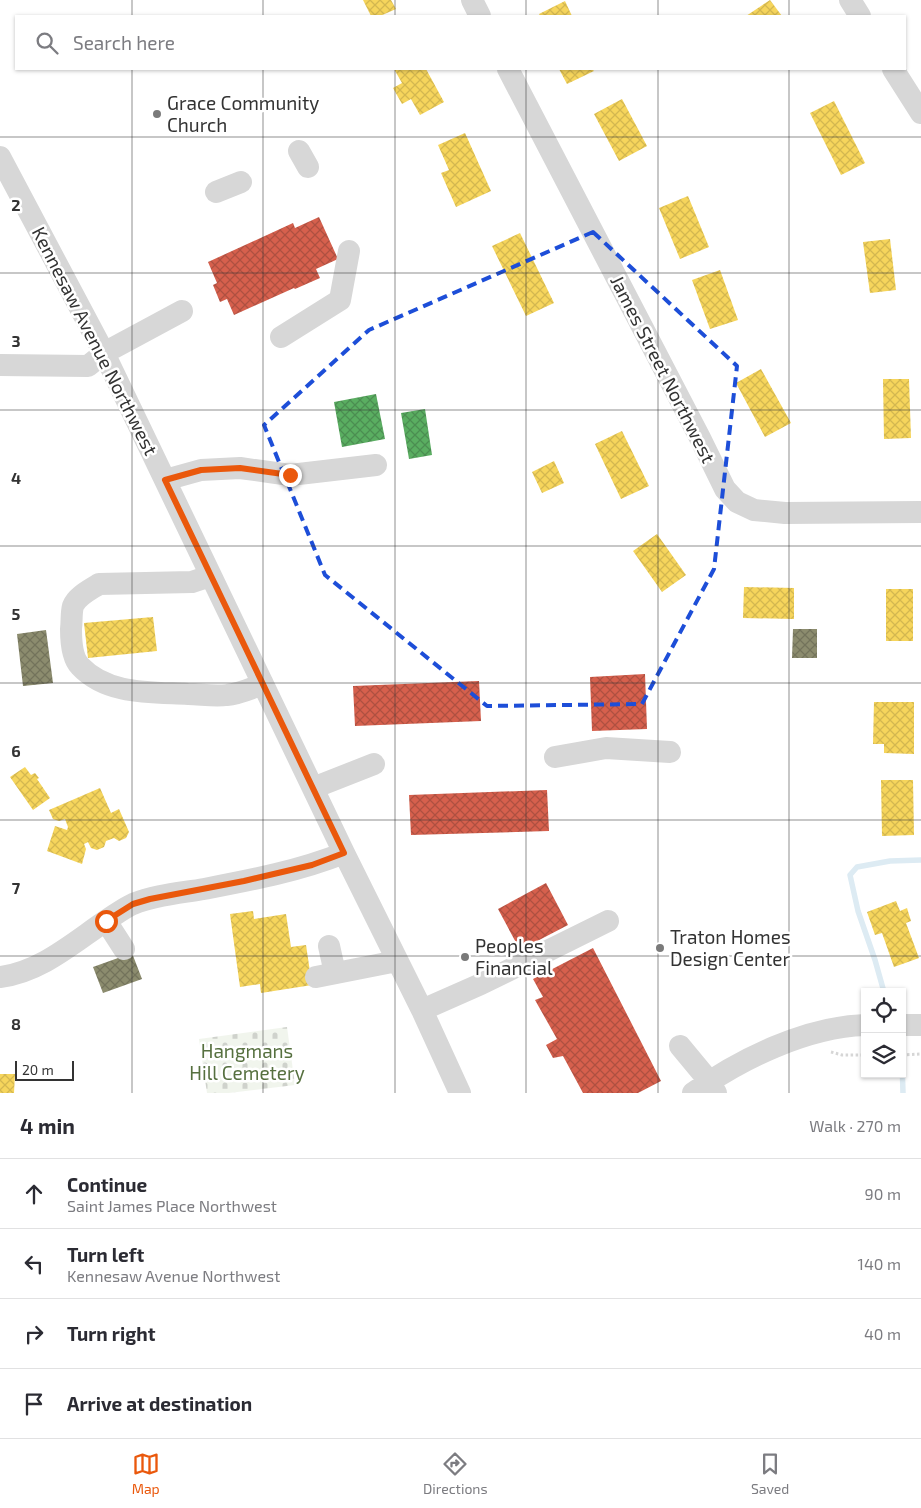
<!DOCTYPE html>
<html lang="en">
<head>
<meta charset="utf-8">
<style>
	body { margin:0; font-family:"Exo 2",sans-serif; background:#f7f7f7; color:#2b2b33 }
	.controls { position:absolute; right:15px; bottom:15px; display:grid; overflow:hidden; border-radius:0px; box-shadow:0 1px 4px #0004 }
	.controls button { width:45px; height:45px; display:grid; place-items:center; padding:0; border:0; border-bottom:1px solid #e1e1e2; background:#fff; color:#2b2b33; font:25px sans-serif }
	.scale { position:absolute; left:15px; bottom:12px; width:59px; box-sizing:border-box; padding-left:5px; border:2px solid #333; border-top:0; font-size:14px; line-height:18px; white-space:nowrap; color:#333; -webkit-text-stroke:4px #fff; paint-order:stroke }
	.stop { position:absolute; width:15px; height:15px; margin:-11px; border:4px solid #ea580c; border-radius:50%; background:#fff }
	.stop.end { background:#ea580c; border-color:#fff; box-shadow:0 1px 5px #0008 }
	.list { margin:0; padding:0; list-style:none }
	h2 { display:flex; justify-content:space-between; align-items:center; height:65px; margin:0; padding:0 20px; font-size:21px }
	h2 small { font-size:16px; font-weight:400; color:#7c7c81 }
	.list li { display:grid; grid-template-columns:32px 1fr auto; gap:15px; align-items:center; box-sizing:border-box; height:70px; padding:0 20px; border-top:1px solid #e1e1e2 }
	.list b { display:block; font-size:19px; white-space:nowrap }
	.list p { margin:0; font-size:16px; white-space:nowrap; color:#7c7c81 }
	.list em { font-size:16px; font-style:normal; color:#7c7c81 }
	.icon { flex:none; width:28px; height:28px; fill:none; stroke:currentColor; stroke-width:2; stroke-linecap:round; stroke-linejoin:round }
	.map { position:relative; flex:none; width:921px; height:1093px; overflow:hidden }
	.search { position:absolute; background:#fff; box-shadow:0 1px 4px #0004; left:15px; right:15px; top:15px; height:55px; display:flex; align-items:center; gap:12px; box-sizing:border-box; padding:0 18px; border-radius:0px; color:#7c7c81; font-size:19px }
	.sheet { height:345px; background:#fff }
	nav { display:flex; justify-content:space-around; align-items:center; box-sizing:border-box; height:70px; border-top:1px solid #e1e1e2; background:#fff; font-size:14px; color:#7c7c81 }
	nav a { display:grid; justify-items:center; gap:2px }
	nav .on { color:#ea580c }
	.map>svg:first-child { display:block }
	.cemetery { fill:url(#cemetery-stones) }
	.homes { fill:url(#homes-cross-hatch) }
	.shops { fill:url(#shops-cross-hatch) }
	.public { fill:url(#public-cross-hatch) }
	.industry { fill:url(#industry-cross-hatch) }
	.lines { fill:none; stroke-linecap:round; stroke-linejoin:round }
	.stream { stroke:#ddebf3; stroke-width:5.5 }
	.path { stroke:#d6d6d6; stroke-width:3; stroke-dasharray:2.5 2.5; stroke-linecap:butt }
	.minor { stroke:#d7d7d7; stroke-width:22 }
	.route { stroke:#ea580c; stroke-width:6 }
	.marked { fill:none; stroke:#1d4ed8; stroke-width:4; stroke-dasharray:10 6; stroke-linejoin:round }
	.grid { fill:none; stroke:#333; stroke-width:1; stroke-opacity:0.55 }
	.poi-dot { fill:#7a7a7a; stroke:#fff; stroke-width:2 }
	.labels { text-anchor:middle; stroke-width:5; stroke-linejoin:round; paint-order:stroke }
	.poi-label { font-size:19px; fill:#333; stroke:#fff; text-anchor:start }
	.street-label { font-size:19px; fill:#333; stroke:#fff }
	.park-label { font-size:19px; fill:#56703f; stroke:#fff }
	.grid-label { font-size:16px; text-anchor:middle; font-weight:bold; fill:#333; stroke:#fff; stroke-width:5; stroke-linejoin:round; paint-order:stroke }
</style>
</head>
<body>
<div class="map">
<svg width="921" height="1093" viewBox="0 0 921 1093">
	<defs>
		<pattern id="cemetery-stones" width="16" height="16" patternUnits="userSpaceOnUse" patternTransform="scale(1.25)"><rect width="16" height="16" fill="#f1f5ed"/><path d="M2 7V4a2 2 0 0 1 4 0v3zM10 15v-3a2 2 0 0 1 4 0v3z" fill="#cfd2cc"/></pattern>
		<pattern id="homes-cross-hatch" width="8" height="8" patternUnits="userSpaceOnUse" patternTransform="scale(1.25)"><rect width="8" height="8" fill="#f6d55c"/><path d="M0 0l8 8M0 8l8-8" fill="none" stroke="#d3b750"/></pattern>
		<pattern id="shops-cross-hatch" width="8" height="8" patternUnits="userSpaceOnUse" patternTransform="scale(1.25)"><rect width="8" height="8" fill="#d6604d"/><path d="M0 0l8 8M0 8l8-8" fill="none" stroke="#ae5041"/></pattern>
		<pattern id="public-cross-hatch" width="8" height="8" patternUnits="userSpaceOnUse" patternTransform="scale(1.25)"><rect width="8" height="8" fill="#5aae61"/><path d="M0 0l8 8M0 8l8-8" fill="none" stroke="#4b8e51"/></pattern>
		<pattern id="industry-cross-hatch" width="8" height="8" patternUnits="userSpaceOnUse" patternTransform="scale(1.25)"><rect width="8" height="8" fill="#8c8c6e"/><path d="M0 0l8 8M0 8l8-8" fill="none" stroke="#73735b"/></pattern>
	</defs>
	<rect width="100%" height="100%" fill="#fff"/>
	<!-- cemetery -->
	<path class="cemetery" d="M287 1027 295 1085 229 1093H207L199 1039Z"/>
	<!-- homes -->
	<path class="homes" d="M363 0H391L396 9 380 16H371Z
		M770 0 782 16H746Z
		M565 1 572 16H540L539 14Z
		M394 69H426L444 102 420 115 411 99 402 104 393 88 402 83Z
		M559 69H592L594 71 567 84Z
		M622 99 647 146 619 161 594 114Z
		M834 101 865 163 841 175 810 113Z
		M465 133 491 191 456 207 441 173 449 170 438 145Z
		M688 196 709 247 680 259 659 208Z
		M520 233 554 303 526 316 492 246Z
		M890 239 896 290 870 293 863 242Z
		M720 270 738 320 710 329 692 280Z
		M761 369 791 423 765 437 736 383Z
		M883 379H909L911 438 884 439Z
		M622 431 649 486 621 499 595 444Z
		M554 461 564 483 542 493 532 472Z
		M657 534 686 575 662 592 633 551Z
		M744 587 794 588V619L743 618Z
		M886 589H913V641H886Z
		M153 617 157 651 88 658 84 623Z
		M874 702H914V754L884 753V744H873Z
		M25 767 31 775 35 773 39 778 37 779 50 798 33 810 10 777Z
		M881 780H913L914 835 882 836Z
		M100 788 111 813 119 809 129 832 126 838 119 841 114 838 106 841 104 847 97 850 91 848 88 842 84 844 86 849 82 864 47 851 55 826 67 830 68 827 65 819 59 821 53 819 49 810Z
		M896 901 900 911 907 908 911 921 906 923 919 958 894 967 882 933 875 935 867 912Z
		M253 911 254 919 286 914 291 947 306 945 312 985 261 993 260 984 240 987 230 914Z
		M0 1074H15L14 1093H0Z"/>
	<!-- shops -->
	<path class="shops" d="M319 217 338 259 316 269 320 278 295 289 294 288 234 315 227 299 220 302 213 285 217 283 208 262 293 223 295 228Z
		M645 674 647 729 592 731 590 677Z
		M479 681 481 721 355 726 353 686Z
		M547 790 549 831 411 835 409 795Z
		M546 883 568 925 520 950 498 909Z
		M593 948 661 1081 638 1093H583L563 1056 553 1058 546 1045 557 1039 535 1000 543 997 533 979Z"/>
	<!-- public -->
	<path class="public" d="M376 394 385 439 342 447 334 402Z
		M425 409 432 455 409 459 401 413Z"/>
	<!-- industry -->
	<path class="industry" d="M793 629H817V658H792Z
		M46 630 53 683 23 686 17 634Z
		M132 953 142 979 103 993 93 967Z"/>
	<g class="lines">
		<!-- stream -->
		<path class="stream" d="M884 992 875 960 858 911 850 875 857 867 890 861 921 860
			M902 1060 903 1093"/>
		<!-- path -->
		<path class="path" d="M831 1052 842 1055H865
			M902 1055 921 1054"/>
		<!-- minor -->
		<path class="minor" d="M472 0 480 16
			M850 0 860 16
			M508 69 700 438 725 489 737 502 754 510 785 513 921 512
			M893 69 921 113
			M299 151 308 167
			M0 157 104 353 344 853 422 1010 460 1093
			M216 192 241 182
			M281 337 340 300 349 251
			M0 365 88 366 104 353 182 311
			M165 480 201 470 240 468 290 475 376 465
			M210 576 192 582 99 584C90 590 77 596 73 606 71 613 72 622 71 629 71 640 72 658 80 666 107 695 151 692 188 694 200 694 214 697 227 695 239 694 252 688 263 684
			M555 757 606 748 670 752
			M313 788 374 764
			M106 921 124 949
			M329 946 335 973
			M0 977C41 972 74 942 107 920 115 915 124 908 133 904 155 895 181 893 204 889 251 880 299 871 344 853
			M316 977 397 961
			M422 1010 481 984 608 921
			M902 1025H921
			M680 1046 709 1081 716 1093
			M693 1093C740 1059 806 1027 865 1025"/>
	</g>
	<g class="lines">
		<!-- route -->
		<path class="route" d="M106 921 133 904 150 899 244 881 312 865 344 853 165 480 201 470 240 468 290 475"/>
	</g>
	<!-- marked area -->
	<path class="marked" d="M593 232 737 366 714 569 642 704 487 706 325 575 264 425 369 330Z"/>
	<!-- grid -->
	<path class="grid" d="M132 0V16M263 0V16M395 0V16M526 0V16M658 0V16M789 0V16M132 69V1093M263 69V1093M395 69V1093M526 69V1093M658 69V1093M789 69V1093M0 137H921M0 273H921M0 410H921M0 546H921M0 683H921M0 820H921M0 956H921"/>
	<!-- markers -->
	<g class="poi-dot">
		<circle cx="157" cy="114" r="5"/>
		<circle cx="660" cy="948" r="5"/>
		<circle cx="465" cy="957" r="5"/>
	</g>
	<g class="labels">
		<!-- poi labels -->
		<g class="poi-label">
			<text x="167" y="110">Grace Community<tspan x="167" dy="22">Church</tspan></text>
			<text x="670" y="944">Traton Homes<tspan x="670" dy="22">Design Center</tspan></text>
			<text x="475" y="953">Peoples<tspan x="475" dy="22">Financial</tspan></text>
		</g>
		<!-- street labels -->
		<g class="street-label">
			<text transform="translate(95 341) rotate(63)" y="7">Kennesaw Avenue Northwest</text>
			<text transform="translate(663 369) rotate(63)" y="7">James Street Northwest</text>
		</g>
		<!-- park labels -->
		<g class="park-label">
			<text x="247" y="1058">Hangmans<tspan x="247" dy="22">Hill Cemetery</tspan></text>
		</g>
	</g>
	<g class="grid-label">
		<text x="16" y="211">2</text>
		<text x="16" y="347">3</text>
		<text x="16" y="484">4</text>
		<text x="16" y="620">5</text>
		<text x="16" y="757">6</text>
		<text x="16" y="894">7</text>
		<text x="16" y="1030">8</text>
	</g>
</svg>
<div class="controls">
<button><svg class="icon" aria-label="locate" viewBox="0 0 24 24"><circle cx="12" cy="12" r="6"/><path d="M12 2v4M12 18v4M2 12h4M18 12h4"/></svg></button>
<button><svg class="icon" aria-label="layers" viewBox="0 0 24 24"><path d="M12 4l9 5-9 5-9-5zM3 14l9 5 9-5"/></svg></button>
</div>
<div class="scale">20 m</div>
<div class="stop" style="left:106px;top:921px"></div>
<div class="stop end" style="left:290px;top:475px"></div>
<div class="search"><svg class="icon" aria-label="search" viewBox="0 0 24 24"><circle cx="10" cy="10" r="6"/><path d="M15 15l6 6"/></svg>Search here</div>
</div>
<section class="sheet">
<h2>4 min<small>Walk · 270 m</small></h2>
<ul class="list">
<li><svg class="icon" aria-label="ahead" viewBox="0 0 24 24"><path d="M12 20V5M6 11l6-6 6 6"/></svg><div><b>Continue</b><p>Saint James Place Northwest</p></div><em>90 m</em></li>
<li><svg class="icon" aria-label="left" viewBox="0 0 24 24"><path d="M17 20v-9H6M10 6l-5 5 5 5"/></svg><div><b>Turn left</b><p>Kennesaw Avenue Northwest</p></div><em>140 m</em></li>
<li><svg class="icon" aria-label="right" viewBox="0 0 24 24"><path d="M7 20v-9h11M14 6l5 5-5 5"/></svg><div><b>Turn right</b></div><em>40 m</em></li>
<li><svg class="icon" aria-label="arrive" viewBox="0 0 24 24"><path d="M6 21V4h12l-3 4 3 4H6"/></svg><div><b>Arrive at destination</b></div></li>
</ul>
</section>
<nav>
<a class="on"><svg class="icon" aria-label="map" viewBox="0 0 24 24"><path d="M3 6l6-2 6 2 6-2v14l-6 2-6-2-6 2zM9 4v14M15 6v14"/></svg>Map</a>
<a><svg class="icon" aria-label="directions" viewBox="0 0 24 24"><path d="M12 3l9 9-9 9-9-9zM9 14v-3h6M13 9l2 2-2 2"/></svg>Directions</a>
<a><svg class="icon" aria-label="saved" viewBox="0 0 24 24"><path d="M7 4h10v16l-5-4-5 4z"/></svg>Saved</a>
</nav>
</body>
</html>
